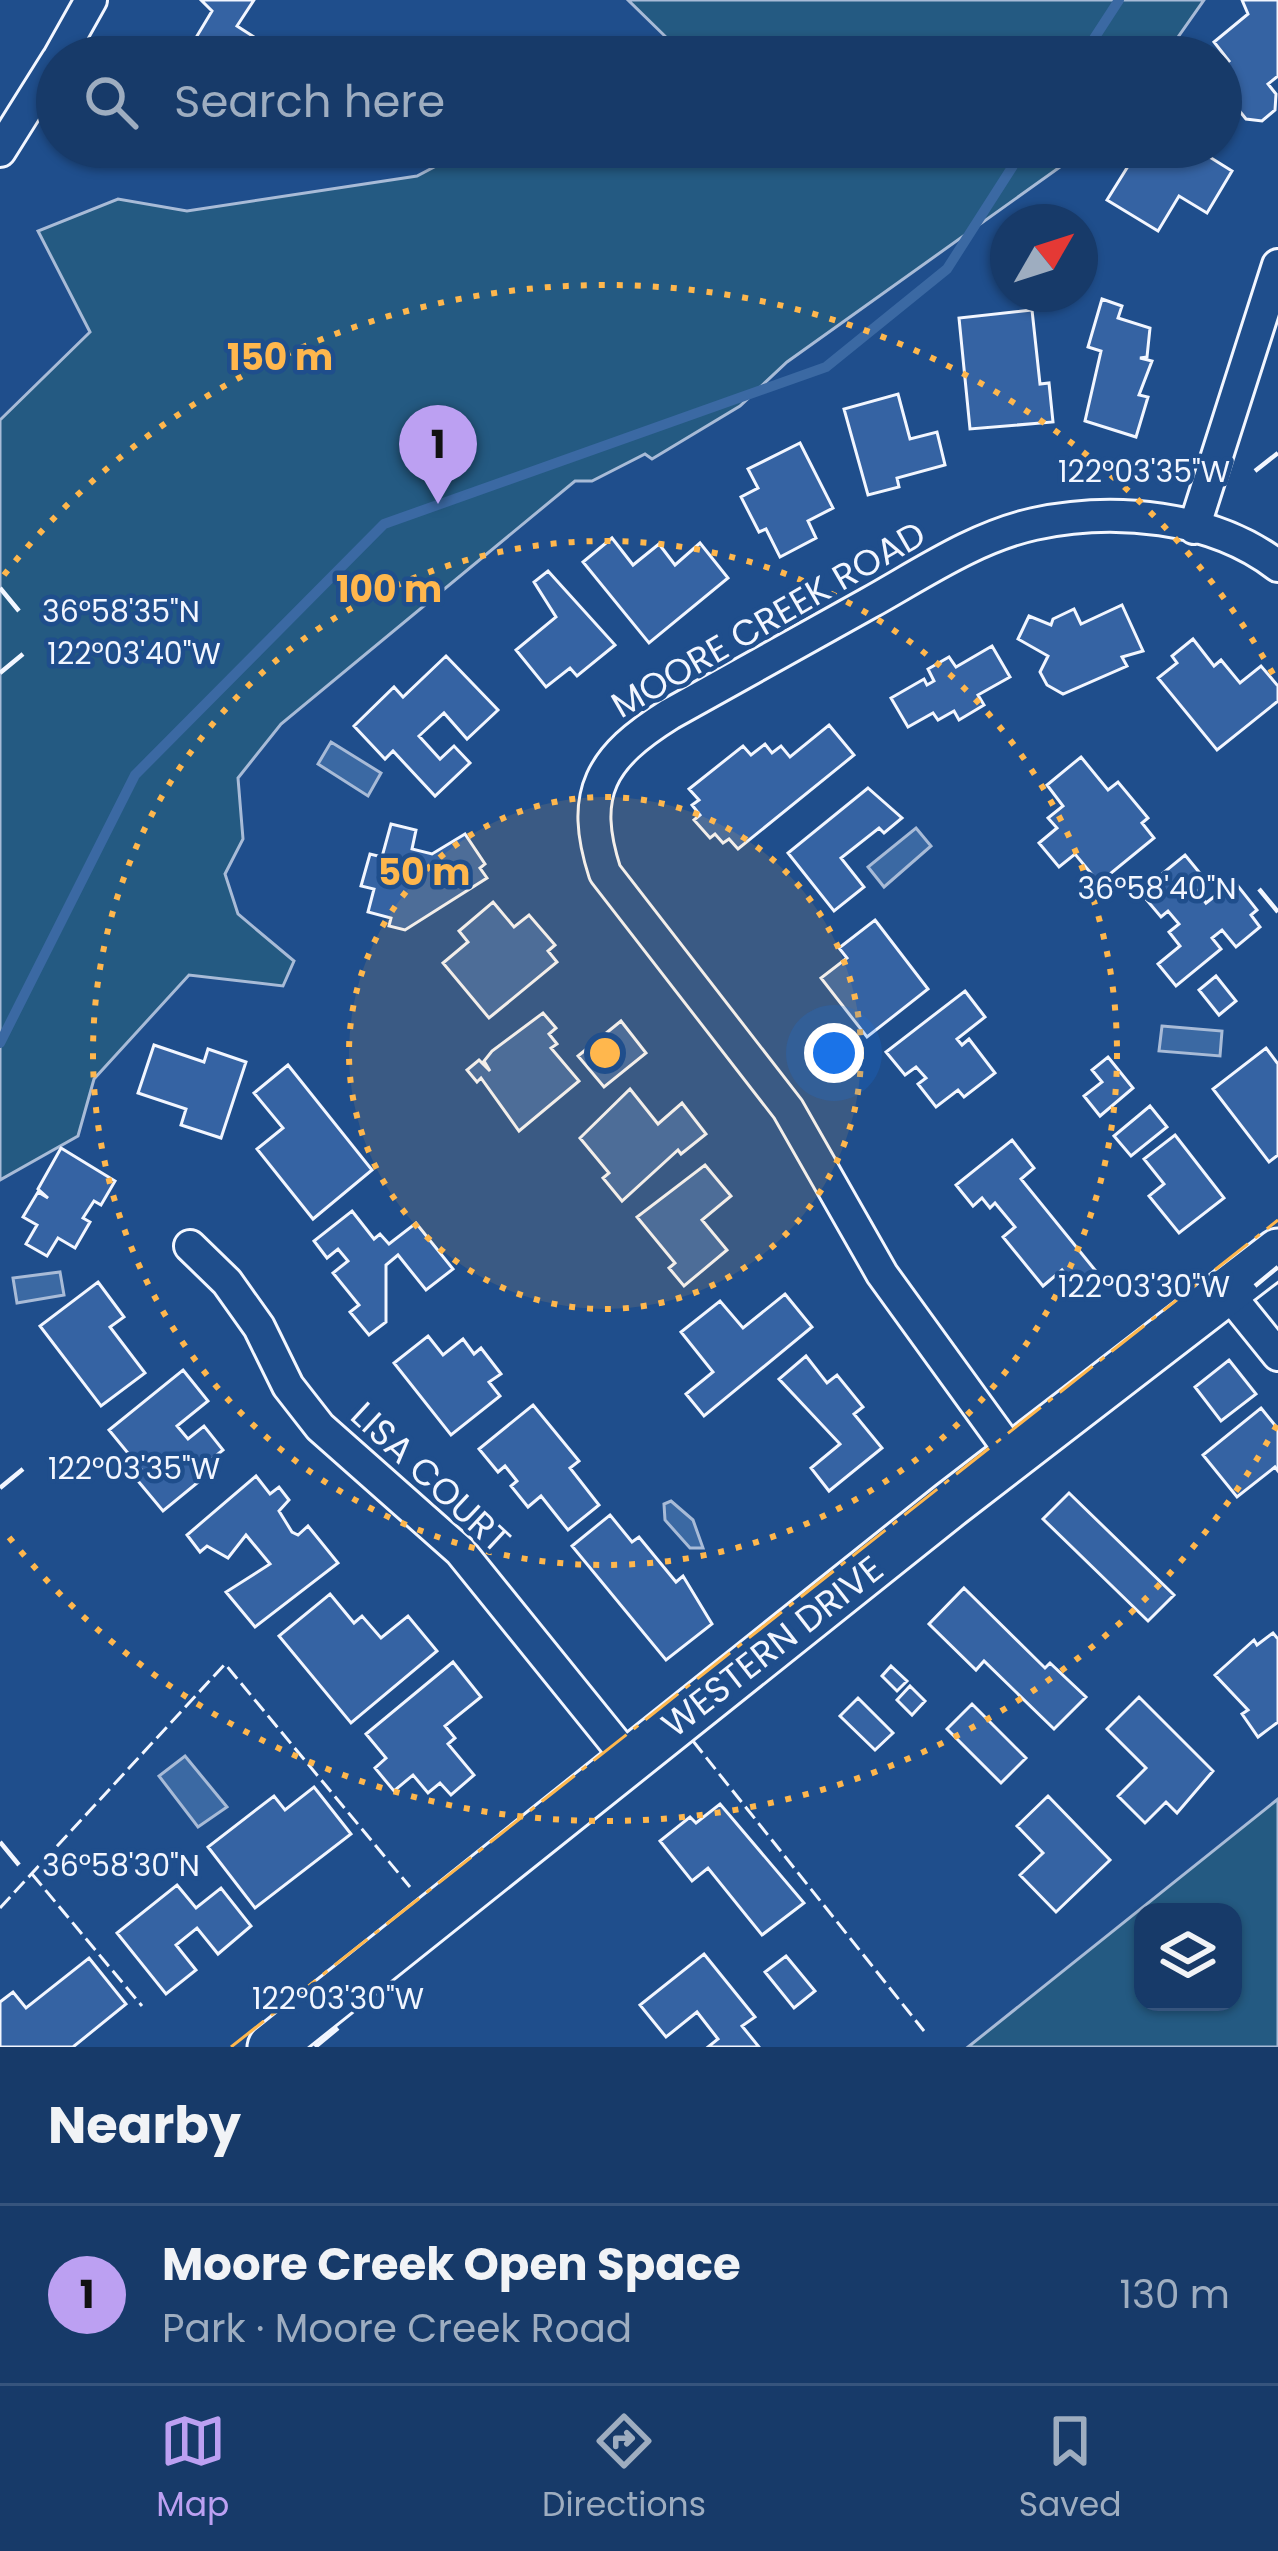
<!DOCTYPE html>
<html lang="en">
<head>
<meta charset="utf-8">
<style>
	body { margin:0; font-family:Poppins,sans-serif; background:#244571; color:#f1f3f6 }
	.controls { position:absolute; right:36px; bottom:36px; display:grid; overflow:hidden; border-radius:24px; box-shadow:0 3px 9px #0004 }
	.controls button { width:108px; height:108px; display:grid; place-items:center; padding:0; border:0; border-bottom:3px solid #36547d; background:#173a69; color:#f1f3f6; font:60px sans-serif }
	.compass { position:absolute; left:990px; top:204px; width:108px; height:108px; border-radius:50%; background:#173a69; box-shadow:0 3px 9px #0004; rotate:51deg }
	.you { position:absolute; left:834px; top:1053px; width:42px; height:42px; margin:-30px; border:9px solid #fff; border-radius:50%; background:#1a73e8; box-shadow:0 0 0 18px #1a73e833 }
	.badge { display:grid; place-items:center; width:78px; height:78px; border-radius:50%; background:#bca0f2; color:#111; font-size:39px; font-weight:700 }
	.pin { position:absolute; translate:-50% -99px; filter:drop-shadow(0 3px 6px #0008) }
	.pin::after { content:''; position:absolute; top:63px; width:42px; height:36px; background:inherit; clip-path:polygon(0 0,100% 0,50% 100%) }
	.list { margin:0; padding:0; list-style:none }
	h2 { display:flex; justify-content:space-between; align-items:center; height:156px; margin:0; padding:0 48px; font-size:51px }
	h2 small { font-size:39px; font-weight:400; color:#9eadc0 }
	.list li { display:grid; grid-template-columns:78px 1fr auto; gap:36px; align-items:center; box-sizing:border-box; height:180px; padding:0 48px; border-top:3px solid #36547d }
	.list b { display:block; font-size:45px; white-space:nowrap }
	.list p { margin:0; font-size:39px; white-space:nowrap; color:#9eadc0 }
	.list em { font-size:39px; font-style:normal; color:#9eadc0 }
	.icon { flex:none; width:66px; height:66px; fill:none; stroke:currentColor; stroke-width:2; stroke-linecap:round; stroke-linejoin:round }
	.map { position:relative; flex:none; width:1278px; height:2047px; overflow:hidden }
	.search { position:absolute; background:#173a69; box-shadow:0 3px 9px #0004; left:36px; right:36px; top:36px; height:132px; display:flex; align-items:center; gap:30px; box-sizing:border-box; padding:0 42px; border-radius:66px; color:#9eadc0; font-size:45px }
	.sheet { height:336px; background:#173a69 }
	nav { display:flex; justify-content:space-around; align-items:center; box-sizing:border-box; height:168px; border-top:3px solid #36547d; background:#173a69; font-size:33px; color:#9eadc0 }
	nav a { display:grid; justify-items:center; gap:6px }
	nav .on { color:#bca0f2 }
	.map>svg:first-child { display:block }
	.green { fill:#245a82; stroke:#a8bbd7; stroke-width:3; fill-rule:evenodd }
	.water { fill:#3b69a3; stroke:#a8bbd7; stroke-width:3 }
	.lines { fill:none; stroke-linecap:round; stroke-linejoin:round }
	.stream { stroke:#3b69a3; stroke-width:10 }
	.building { fill:#3563a3; stroke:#f2f6ff; stroke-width:3 }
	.street-casing { stroke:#f2f6ff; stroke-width:36 }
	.secondary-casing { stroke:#f2f6ff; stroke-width:51 }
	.street { stroke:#1f4e8c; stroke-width:30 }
	.secondary { stroke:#1f4e8c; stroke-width:45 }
	.fence { stroke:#f2f6ff; stroke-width:3; stroke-dasharray:15 6; stroke-linecap:butt }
	.power { stroke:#ffb74d; stroke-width:3; stroke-dasharray:42 9 6 9; stroke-linecap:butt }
	.ticks { fill:none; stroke:#f2f6ff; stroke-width:4.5 }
	.ring { fill:none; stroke:#ffb74d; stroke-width:6; stroke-dasharray:6 12 }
	.labels { text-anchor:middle; stroke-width:9; stroke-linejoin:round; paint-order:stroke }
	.street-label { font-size:36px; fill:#f2f6ff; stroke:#1f4e8c }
	.ticks-label { font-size:30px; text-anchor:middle; fill:#f2f6ff; stroke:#1f4e8c; stroke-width:9; stroke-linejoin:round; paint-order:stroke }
	.centre { fill:#ffb74d; stroke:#1f4e8c; stroke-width:6 }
	.ring-label { font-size:36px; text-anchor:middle; font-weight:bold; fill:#ffb74d; stroke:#1f4e8c; stroke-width:9; stroke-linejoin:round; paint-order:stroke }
</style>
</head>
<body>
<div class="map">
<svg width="1278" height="2047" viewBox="0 0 1278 2047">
	<rect width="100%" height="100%" fill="#1f4e8c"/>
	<!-- green -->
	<path class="green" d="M628 0H1204L1164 57H677L670 41Z
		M472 147H1088L787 362 740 406 652 459 645 454 592 481H575L281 724 238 778 243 839 225 874 238 914 294 961 283 986 189 975 94 1079 78 1136 0 1180V420L90 332 38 231 118 199 187 211 417 176Z
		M1278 1799V2047H968ZM1143 1912H1233V2002H1143Z"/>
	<!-- water -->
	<path class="water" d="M331 742 381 773 368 796 318 764Z
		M916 828 931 846 884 887 868 867Z
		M1162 1026 1222 1031 1220 1056 1159 1051Z
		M60 1272 64 1295 17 1303 13 1278Z
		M671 1501 693 1520 703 1548H690L665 1520 664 1504Z
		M185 1756 227 1807 198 1827 159 1776Z"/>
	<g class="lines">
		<!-- stream -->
		<path class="stream" d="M1082 57 1119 0
			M0 1043 135 775 384 524 826 367 947 269 1025 147"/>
	</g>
	<!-- building -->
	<path class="building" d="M201 0H254L237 26 285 57H202L191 46 212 11Z
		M1242 0H1278V76L1268 84 1276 94 1275 110 1262 121 1246 119 1221 88V67L1229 61 1214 42 1248 14Z
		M1140 147H1178L1196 158 1200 151 1232 171 1207 213 1179 196 1158 231 1107 200Z
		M1102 299 1122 306 1118 318 1150 328 1147 357 1140 358 1152 361 1139 395 1148 397 1136 437 1085 421 1101 351 1088 347Z
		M1032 310 1040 384 1049 383 1053 422 970 429 959 318Z
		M898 394 910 439 937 432 945 465 897 478 899 487 868 495 844 409Z
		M800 443 833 508 808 521 816 538 780 557 766 529 759 532 741 497 758 488 748 469Z
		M612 538 633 565 659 544 675 565 700 543 728 578 649 643 583 562Z
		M548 571 615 645 577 676 570 668 546 687 516 650 556 617 534 582Z
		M1122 605 1143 651 1122 657 1127 666 1063 694 1047 685 1040 672 1048 656 1018 639 1029 616 1051 625 1053 619 1074 609 1081 624Z
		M1193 639 1214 666 1221 660 1240 683 1261 666 1278 686V701L1217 750 1158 678 1177 663 1172 656Z
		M992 646 1010 677 978 695 984 705 959 720 954 711 938 720 933 713 908 727 891 698 924 679 927 685 934 681 928 669 949 657 956 667Z
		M446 656 498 710 467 739 444 713 419 736 440 759 454 746 470 763 435 796 393 751 385 759 354 726 394 687 403 697Z
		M829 725 854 755 738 849 729 839 723 843 715 834 710 838 694 820 700 815 692 805 699 800 689 789 743 746 751 755 765 744 772 753 781 746 790 757Z
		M1081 757 1108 790 1118 782 1148 818 1142 823 1154 838 1099 883 1075 854 1059 867 1039 843 1057 828 1048 818 1063 806 1047 785Z
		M868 788 902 818 884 833 879 828 841 858 864 887 834 911 788 853Z
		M391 824 416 830 412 849 432 854 465 834 485 864 480 868 487 878 405 930 389 926 391 918 368 912 374 889 361 886 370 854 382 857Z
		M1185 855 1208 883 1197 891 1206 903 1234 881 1257 910 1251 915 1260 927 1236 947 1222 930 1212 938 1221 949 1176 986 1158 964 1180 946 1169 932 1179 924 1168 911 1161 917 1140 892Z
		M493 902 514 927 529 915 555 945 548 951 557 962 489 1018 443 963 468 942 459 931Z
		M875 920 928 989 867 1037 821 978 847 958 839 948Z
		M1216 976 1236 1001 1219 1015 1199 990Z
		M965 991 985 1017 957 1039 962 1045 969 1039 995 1073 964 1097 958 1090 936 1107 918 1084 926 1078 916 1067 905 1075 886 1052Z
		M543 1013 556 1028 549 1034 557 1044 551 1048 579 1081 519 1131 481 1078 477 1082 467 1070 479 1060 490 1071 484 1061 492 1051Z
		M621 1021 646 1053 604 1087 578 1056Z
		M154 1045 204 1062 208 1049 246 1062 221 1138 181 1125 186 1109 138 1093Z
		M1266 1048 1278 1064V1155L1269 1162 1213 1089Z
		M1108 1057 1133 1088 1100 1116 1084 1096 1102 1082 1092 1070Z
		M288 1065 372 1170 313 1219 257 1149 283 1128 254 1093Z
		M630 1089 658 1124 682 1103 706 1134 681 1154 678 1150 622 1201 603 1178 609 1173 580 1138Z
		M1150 1106 1167 1127 1131 1156 1114 1136Z
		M1175 1135 1224 1198 1179 1233 1149 1196 1164 1184 1144 1159Z
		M1012 1140 1034 1168 1021 1179 1095 1270 1075 1286 1062 1270 1043 1286 1003 1237 1015 1227 995 1203 990 1208 982 1198 973 1206 956 1185Z
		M61 1148 115 1181 101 1205 94 1201 83 1218 90 1222 75 1248 58 1238 47 1256 26 1244 37 1225 23 1217 38 1192 48 1198 38 1189Z
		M705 1165 731 1196 702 1220 727 1250 684 1286 669 1268 675 1263 637 1217Z
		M352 1211 374 1239 380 1234 389 1244 416 1223 453 1269 426 1290 398 1255 386 1265V1322L369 1335 350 1312 359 1305 333 1273 348 1261 338 1249 327 1258 314 1241Z
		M98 1282 124 1317 110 1327 145 1373 101 1406 40 1326Z
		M785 1294 812 1327 704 1416 686 1394 713 1372 681 1332 720 1301 743 1328Z
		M428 1336 443 1355 463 1339 474 1354 481 1348 501 1374 489 1382 500 1396 451 1435 394 1363Z
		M806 1356 827 1383 837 1375 863 1407 854 1414 882 1448 829 1491 811 1468 840 1444 779 1379Z
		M1229 1360 1256 1394 1221 1421 1195 1387Z
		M183 1370 208 1401 177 1426 188 1439 204 1426 223 1450 213 1458 219 1465 163 1511 133 1475 141 1469 109 1430Z
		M533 1405 579 1461 570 1468 599 1505 568 1530 541 1496 528 1507 511 1486 517 1481 505 1466 498 1472 479 1449Z
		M1261 1408 1278 1429V1471L1275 1467 1237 1497 1203 1455Z
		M256 1476 270 1494 279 1487 289 1500 279 1511 292 1532 298 1535 308 1526 338 1563 255 1627 226 1592 270 1564 246 1535 228 1558 207 1546 200 1552 187 1535Z
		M1069 1493 1174 1595 1148 1621 1043 1519Z
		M610 1515 632 1542 639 1537 676 1582 683 1576 712 1624 666 1660 572 1546Z
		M964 1588 1045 1668 1050 1663 1086 1697 1054 1729 984 1661 976 1670 929 1624Z
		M330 1594 354 1623 362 1616 381 1638 408 1616 437 1651 351 1723 279 1636Z
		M1273 1633 1278 1639V1722L1258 1737 1242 1714 1248 1710 1215 1675 1254 1640 1257 1645Z
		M453 1662 481 1697 445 1726 455 1738 448 1744 474 1775 451 1795 440 1783 428 1793 413 1775 394 1791 375 1768 386 1758 366 1734Z
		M891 1666 907 1681 897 1691 882 1676Z
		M910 1686 925 1701 912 1715 897 1700Z
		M1139 1697 1213 1771 1177 1813 1166 1802 1145 1823 1118 1796 1146 1768 1107 1729Z
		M858 1698 893 1733 875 1750 840 1716Z
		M972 1704 1026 1758 1001 1783 947 1729Z
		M314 1787 351 1834 255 1908 208 1847 274 1796 285 1810Z
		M1048 1796 1110 1860 1056 1912 1020 1875 1043 1853 1017 1826Z
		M720 1804 804 1903 762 1935 708 1868 692 1881 660 1841 690 1817 696 1823Z
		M177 1885 196 1908 221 1888 251 1926 218 1954 197 1928 176 1945 196 1970 166 1994 117 1933Z
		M704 1954 755 2017 742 2026 759 2047H708L718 2039 697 2012 666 2037 640 2005Z
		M786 1956 815 1991 794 2008 765 1972Z
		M89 1958 126 2004 73 2047H0V2002L13 1992 26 2008Z"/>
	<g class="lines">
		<!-- street casing -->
		<g class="street-casing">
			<path id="street" d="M59 57 91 0
				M0 151 57 60
				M1194 528 1278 265
				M190 1246 227 1282 259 1327 288 1386 320 1427 460 1551 629 1760
				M1227 1292 1278 1355
				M1013 1455 882 1274 788 1109 605 873C579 793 601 757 670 714 737 677 803 640 869 603 921 574 975 537 1034 524 1113 507 1212 515 1278 566"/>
		</g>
		<!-- secondary casing -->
		<g class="secondary-casing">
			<path id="secondary" d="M271 2047 951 1504 1278 1252"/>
		</g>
		<!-- street -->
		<use href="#street" class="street"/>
		<!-- secondary -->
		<use href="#secondary" class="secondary"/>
		<!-- fence -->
		<path class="fence" d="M693 1741 924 2031
			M32 1874 142 2006
			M0 1908 225 1664 410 1887"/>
		<!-- power -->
		<path class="power" d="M231 2047 1278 1220"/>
	</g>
	<!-- ticks -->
	<path class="ticks" d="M1255 471 1278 453M0 588 19 611M0 673 23 654M1259 889 1278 912M1255 1286 1278 1267M0 1488 23 1469M0 1842 19 1865M315 2047 338 2028"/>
	<!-- distance rings -->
	<circle cx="605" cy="1053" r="256" fill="#ffb74d" fill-opacity=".12"/>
	<g class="ring">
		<circle cx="605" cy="1053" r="256"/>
		<circle cx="605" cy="1053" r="512"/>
		<path d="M1277 1425A768 768 0 0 1 4 1531M4 575A768 768 0 0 1 1277 681"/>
	</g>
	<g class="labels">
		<!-- street labels -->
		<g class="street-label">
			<text transform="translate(768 619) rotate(-30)" y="13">MOORE CREEK ROAD</text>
			<text transform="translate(431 1477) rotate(43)" y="13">LISA COURT</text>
			<text transform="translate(772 1646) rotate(-38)" y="13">WESTERN DRIVE</text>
		</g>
	</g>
	<g class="ticks-label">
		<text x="1144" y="482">122°03'35"W</text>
		<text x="121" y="622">36°58'35"N</text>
		<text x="134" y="664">122°03'40"W</text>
		<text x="1157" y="899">36°58'40"N</text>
		<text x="1144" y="1297">122°03'30"W</text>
		<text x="134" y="1479">122°03'35"W</text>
		<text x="121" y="1876">36°58'30"N</text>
		<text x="338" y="2009">122°03'30"W</text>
	</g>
	<circle cx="605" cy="1053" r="18" class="centre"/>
	<g class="ring-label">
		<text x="280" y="370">150 m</text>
		<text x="389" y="602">100 m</text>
		<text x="424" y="885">50 m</text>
	</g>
</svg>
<div class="controls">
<button><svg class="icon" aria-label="layers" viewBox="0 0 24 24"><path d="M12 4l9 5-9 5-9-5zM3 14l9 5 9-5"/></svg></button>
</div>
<svg class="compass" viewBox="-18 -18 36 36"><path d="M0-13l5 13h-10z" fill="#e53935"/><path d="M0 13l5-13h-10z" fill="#9eadc0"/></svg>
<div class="you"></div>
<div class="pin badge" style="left:438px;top:504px">1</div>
<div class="search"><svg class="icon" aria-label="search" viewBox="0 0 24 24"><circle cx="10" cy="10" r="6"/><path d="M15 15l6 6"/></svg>Search here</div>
</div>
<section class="sheet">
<h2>Nearby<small></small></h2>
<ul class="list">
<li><span class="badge">1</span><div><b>Moore Creek Open Space</b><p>Park · Moore Creek Road</p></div><em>130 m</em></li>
</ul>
</section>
<nav>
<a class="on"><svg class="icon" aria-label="map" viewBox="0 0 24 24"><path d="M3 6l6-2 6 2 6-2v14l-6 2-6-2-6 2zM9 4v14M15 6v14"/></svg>Map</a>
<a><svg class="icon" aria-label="directions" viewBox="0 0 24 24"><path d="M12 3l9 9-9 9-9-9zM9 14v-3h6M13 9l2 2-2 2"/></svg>Directions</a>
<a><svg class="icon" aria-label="saved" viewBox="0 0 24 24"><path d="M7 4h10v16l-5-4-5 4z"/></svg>Saved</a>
</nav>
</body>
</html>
